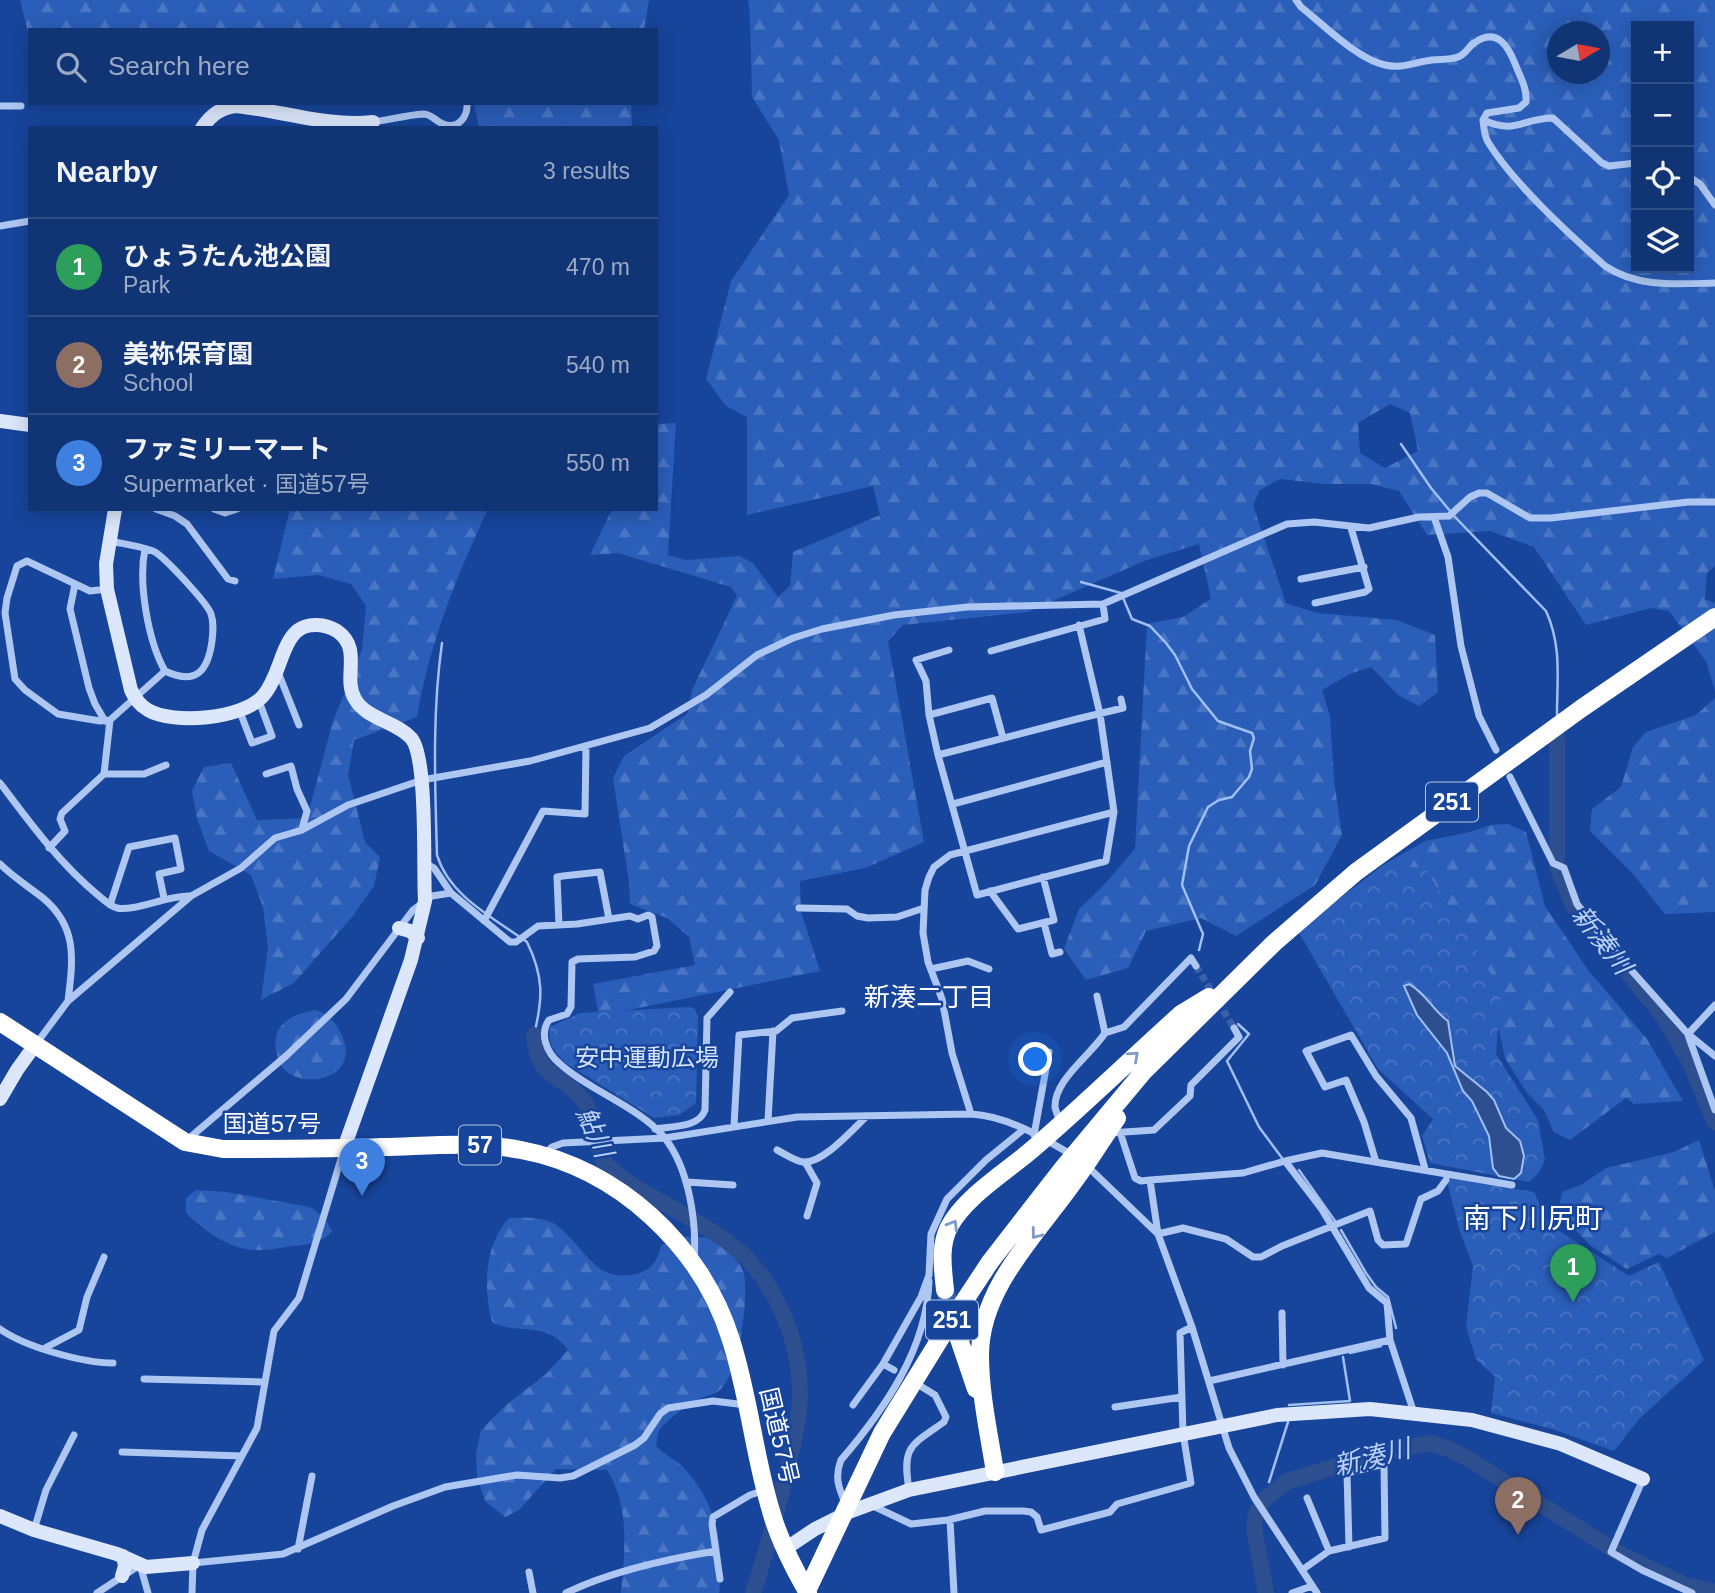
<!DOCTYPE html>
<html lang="en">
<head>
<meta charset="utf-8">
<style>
	body { margin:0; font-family:Arial,"Noto Sans JP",sans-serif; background:#1e3f7c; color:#f1f3f6 }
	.controls { position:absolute; right:21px; top:21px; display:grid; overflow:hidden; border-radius:0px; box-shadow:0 4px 18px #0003 }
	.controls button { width:63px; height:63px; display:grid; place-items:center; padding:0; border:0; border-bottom:2px solid #304f86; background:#113474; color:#f1f3f6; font:35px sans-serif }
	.compass { position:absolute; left:1547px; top:21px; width:63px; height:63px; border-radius:50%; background:#113474; box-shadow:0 4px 18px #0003; rotate:80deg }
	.you { position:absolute; left:1036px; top:1060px; width:24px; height:24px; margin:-18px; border:5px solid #fff; border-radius:50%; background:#1a73e8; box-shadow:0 0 0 10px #1a73e833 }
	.badge { display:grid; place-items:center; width:46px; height:46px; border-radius:50%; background:#8c9099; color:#fff; font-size:23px; font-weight:700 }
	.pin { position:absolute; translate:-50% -58px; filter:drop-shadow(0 2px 4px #0008) }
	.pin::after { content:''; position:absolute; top:37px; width:24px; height:21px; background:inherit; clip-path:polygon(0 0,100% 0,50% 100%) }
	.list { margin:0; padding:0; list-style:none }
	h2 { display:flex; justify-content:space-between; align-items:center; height:91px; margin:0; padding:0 28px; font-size:30px }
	h2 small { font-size:23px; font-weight:400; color:#9caac5 }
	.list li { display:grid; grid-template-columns:46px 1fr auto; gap:21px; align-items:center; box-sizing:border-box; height:98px; padding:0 28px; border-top:2px solid #304f86 }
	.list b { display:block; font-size:26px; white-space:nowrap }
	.list p { margin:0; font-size:23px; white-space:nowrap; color:#9caac5 }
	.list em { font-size:23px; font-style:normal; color:#9caac5 }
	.icon { flex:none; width:38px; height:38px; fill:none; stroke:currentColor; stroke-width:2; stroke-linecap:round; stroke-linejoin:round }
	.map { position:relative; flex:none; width:1715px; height:1593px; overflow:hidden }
	.search { position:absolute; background:#113474; box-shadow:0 4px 18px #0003; left:28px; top:28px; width:630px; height:77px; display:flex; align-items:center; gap:18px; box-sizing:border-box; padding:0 24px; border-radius:0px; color:#9caac5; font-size:26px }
	.panel { position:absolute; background:#113474; box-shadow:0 4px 18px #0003; left:28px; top:126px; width:630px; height:385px; border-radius:0px }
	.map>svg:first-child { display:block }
	.forest { fill:url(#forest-firs); fill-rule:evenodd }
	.park { fill:url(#park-crowns) }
	.water { fill:#2e4f8f; stroke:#a0bff4; stroke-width:2 }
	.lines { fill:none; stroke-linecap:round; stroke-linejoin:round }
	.stream { stroke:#a0bff4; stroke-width:2.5 }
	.river { stroke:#2e4f8f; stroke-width:16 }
	.street-tunnel { stroke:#3a61aa; stroke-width:7; stroke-dasharray:7 3.5; stroke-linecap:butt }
	.highway-tunnel { stroke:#3a61aa; stroke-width:18; stroke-dasharray:18 9; stroke-linecap:butt }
	.street { stroke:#adc6f2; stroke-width:7 }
	.secondary { stroke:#dce7fc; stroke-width:14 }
	.highway { stroke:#fff; stroke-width:18 }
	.oneway { stroke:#7f99c8 }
	.labels { text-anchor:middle; stroke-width:5; stroke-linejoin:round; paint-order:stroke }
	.shield { fill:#17459b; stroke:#b9c7e1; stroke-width:2 }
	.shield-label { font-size:23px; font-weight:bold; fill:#fff }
	.park-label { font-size:24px; fill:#d5e3fc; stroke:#17459b }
	.street-label { font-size:24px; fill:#fff; stroke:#17459b }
	.water-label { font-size:26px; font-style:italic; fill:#bad1f8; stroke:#17459b }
	.neighbourhood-label { font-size:26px; fill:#fff; stroke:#17459b }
	.quarter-label { font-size:28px; fill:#fff; stroke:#17459b }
</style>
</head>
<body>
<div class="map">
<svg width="1715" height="1593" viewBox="0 0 1715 1593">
	<defs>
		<pattern id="forest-firs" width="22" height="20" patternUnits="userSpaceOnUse" patternTransform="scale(1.75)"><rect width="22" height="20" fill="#2a5eb9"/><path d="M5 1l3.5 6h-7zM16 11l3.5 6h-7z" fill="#4a76c4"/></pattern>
		<pattern id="park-crowns" width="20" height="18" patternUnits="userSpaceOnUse" patternTransform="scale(1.75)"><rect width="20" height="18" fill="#2a5eb9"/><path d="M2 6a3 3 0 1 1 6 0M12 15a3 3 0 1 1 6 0" fill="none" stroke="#4a76c4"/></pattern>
	</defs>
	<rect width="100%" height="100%" fill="#17459b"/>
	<!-- forest -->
	<path class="forest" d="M20 0H649L644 30H30V40Z
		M748 0H1715V566L1707 573 1705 599 1715 603V691L1706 661 1669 611 1651 608 1586 625 1534 547 1490 531 1427 535 1399 491 1371 484H1325L1280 479 1260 490 1253 505 1286 603 1317 613 1397 620 1435 635 1438 692 1419 706 1398 695 1371 667 1352 673 1322 690 1330 716 1334 781 1342 835 1315 885 1236 936 1201 918 1146 931 1128 968 1086 980 1064 949 1079 909 1102 887 1135 849 1147 624 1183 617 1211 599 1199 544 1144 561 1028 612 903 625 888 641 924 842 865 868 800 881 801 912 820 971 599 1016 593 984 695 965 689 937 667 918 630 904 629 882 613 778 624 756 687 714 692 690 737 596 731 587 618 553 590 555 612 509H656V424L676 423 668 555 686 560 739 556 753 563 778 597 790 586 793 552 880 515 873 486 747 515V417L726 406 706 379 731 281 789 195 779 140 752 97 750 16ZM1636 26H1689V268H1636ZM1558 32H1600V74H1558ZM1390 404 1410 413 1418 451 1385 468 1360 453 1358 423Z
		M474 103H631L632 128H479Z
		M290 509H488C456 578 430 641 417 717L354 740 348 775 365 842 380 857 374 886 352 917 294 983 261 1000 268 947 263 907 251 875 209 851 197 819 192 791 204 767 231 763 257 820 307 818 333 721 362 650 366 606 351 584 318 575 273 579Z
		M1715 698V912L1665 914 1633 874 1590 831 1592 809 1621 787 1633 747 1646 732 1696 715Z
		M1508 824 1526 832 1545 906 1588 970 1647 1039 1683 1101 1634 1104 1626 1098 1570 1140 1554 1132 1544 1110 1527 1093 1505 1058 1484 962 1383 865 1425 841 1466 833 1491 825Z
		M315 1010C328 1014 332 1018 339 1030 369 1082 291 1094 279 1061 267 1029 286 1015 315 1010Z
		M1699 1140 1715 1191V1232L1667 1258 1659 1254 1627 1269 1591 1246 1558 1212 1562 1192 1581 1185 1606 1168 1674 1152Z
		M196 1190 226 1192 310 1207 324 1217 332 1231C323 1243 306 1245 292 1246 279 1248 265 1251 253 1250 227 1248 204 1230 186 1213V1198Z
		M509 1218C524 1218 544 1216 556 1225 586 1246 594 1286 639 1273 653 1269 658 1259 661 1246 676 1235 689 1236 707 1238 720 1240 741 1261 744 1274 749 1299 739 1372 721 1389 715 1395 704 1396 697 1400 688 1404 664 1422 659 1431 657 1434 657 1442 656 1446 664 1454 674 1459 682 1466 716 1501 725 1545 719 1593H621C625 1552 630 1506 607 1470L556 1469 519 1510 505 1517 485 1501 477 1476 476 1453 481 1430 506 1405 546 1374 568 1350C546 1319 516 1336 492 1322 483 1287 484 1246 509 1218Z"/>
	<!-- park -->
	<path class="park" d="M1383 865 1425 868 1501 990 1496 1054 1538 1120 1545 1160 1539 1173 1529 1182 1430 1163 1422 1136 1433 1119 1378 1069 1298 931Z
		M689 1007 694 1008 698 1016 696 1103 679 1115 654 1118 567 1064C555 1054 547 1043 550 1027L580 1013Z
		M1446 1177 1534 1192 1550 1225 1629 1276 1659 1262 1704 1360 1639 1419 1614 1451 1552 1429 1491 1413 1495 1377 1476 1359 1466 1327 1473 1266 1460 1232Z"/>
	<!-- water -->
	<path class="water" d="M1409 984C1426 993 1433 1011 1448 1021L1455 1066 1487 1092 1494 1100 1506 1128 1520 1141 1524 1156 1521 1173 1514 1179 1499 1176 1493 1168 1489 1136 1472 1101 1463 1091 1447 1053 1417 1015 1404 986Z"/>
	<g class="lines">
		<!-- stream -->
		<path class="stream" d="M1401 444 1431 488 1455 517 1546 611C1562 646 1557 679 1557 715
			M1081 582 1121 593 1132 619 1150 626 1166 643 1175 655 1192 689 1218 721 1252 733 1254 738 1250 751 1252 769 1249 777 1232 797 1219 800 1208 807 1189 846 1182 885 1203 934 1199 950
			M442 643C432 713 435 785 437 855 449 896 494 918 527 942 544 977 543 998 534 1035
			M1238 1024 1249 1034 1227 1061 1259 1127 1282 1158
			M1299 1170 1335 1221
			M1341 1230 1366 1273 1376 1287 1388 1297 1396 1328
			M1350 1353 1381 1346
			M1289 1405 1350 1401 1343 1357
			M1269 1482 1288 1422
			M1265 1499 1266 1495"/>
		<!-- river -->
		<path class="river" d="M1557 738V867L1574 907 1663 1016 1690 1063 1715 1122
			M534 1035C536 1081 565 1073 585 1103 598 1121 592 1145 605 1163 613 1172 624 1179 634 1186 664 1205 697 1220 725 1240 773 1273 801 1340 800 1397 799 1422 793 1447 787 1470 777 1512 766 1553 753 1593
			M1266 1593 1254 1528 1256 1513 1265 1499 1288 1481 1377 1454 1429 1443 1449 1449 1467 1458 1620 1554 1685 1585 1715 1592"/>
		<!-- street-tunnel -->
		<path class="street-tunnel" d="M1196 966 1234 1028"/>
		<!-- highway-tunnel -->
		<path class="highway-tunnel" d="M945 1290 956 1330"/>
		<!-- street -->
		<path class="street" d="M1296 0 1301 7C1324 25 1357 59 1385 65 1402 69 1415 62 1432 60 1440 59 1450 60 1458 57 1466 54 1468 47 1474 43 1498 26 1509 48 1516 66 1521 79 1527 88 1526 102L1519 108 1487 113 1483 120
			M0 106H21
			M1483 120C1484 128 1484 135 1488 142 1513 183 1569 234 1605 266 1638 288 1677 284 1715 283
			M1483 120C1517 135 1522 118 1553 118L1602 163 1609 166 1636 163
			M374 124 373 122C389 120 407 115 423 114 432 114 435 121 443 124 458 130 468 117 467 103
			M1689 177 1700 184 1715 205
			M0 226 30 221
			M156 509 175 516 187 524 228 579 235 581
			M214 509 225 513 237 509
			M1434 517 1448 557 1461 646 1479 716 1496 750
			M145 549C138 583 148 641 165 671
			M1301 579 1364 567
			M75 584 70 609 89 688 95 704 105 721
			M107 589 90 591 27 561 17 566 7 598 5 613 15 679 25 690 58 714 100 721 110 720 165 671C197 686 208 670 212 641 213 632 214 623 211 614 208 604 163 555 153 551 140 546 124 544 110 541
			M1315 603 1365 592 1369 589 1351 528
			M1079 625 1100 714 1114 812 1106 861 977 895 938 755 1077 719 1123 708 1121 699
			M991 651 1105 619 1103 604
			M278 672 299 725
			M240 712 252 743 272 736 259 701
			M929 715 926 681 916 660 949 650
			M938 755 929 715 992 698 1003 738
			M104 774H144L166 765
			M266 774 291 766 297 789 307 811 302 829
			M1510 777 1553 863 1564 868 1577 904 1608 944 1688 1034 1715 1056
			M0 783C30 823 60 864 99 896 104 900 110 906 117 908 133 912 169 895 190 896
			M953 804 1107 762
			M49 848 65 831 60 819 62 813 104 774 110 720
			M423 862 434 868 451 893 510 942H516L538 926 577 924 630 916 638 919 648 915 652 917 657 946 654 951 635 957 578 959 572 962 571 1007 567 1014 549 1020C539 1034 547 1053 559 1063 588 1090 639 1107 664 1137 689 1168 697 1222 694 1260
			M0 864C13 877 29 887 43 898 78 927 73 960 68 1001
			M990 891 1018 929 1054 920 1043 877
			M110 905 129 847 175 838 181 869 159 874 164 898
			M799 908 847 909 857 916 868 918 897 917 924 908
			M484 921 543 811 585 814 586 747
			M1044 923 1052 954 1060 952
			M559 925 557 877 563 876 600 872 609 919
			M931 969 968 961 989 969
			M1097 996 1105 1033
			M1688 1034 1715 1005
			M1688 1035 1715 1110
			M36 1044 68 1001 191 896 241 868 275 838 302 830 348 805 422 780 530 761 650 728 706 695 757 655 793 638 822 629 894 615 967 607 1103 604 1287 524 1314 522 1369 528 1419 517 1449 516 1470 497 1479 493H1487L1530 518H1551L1688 502H1715
			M971 1114 952 1053 942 999 928 962 923 933 925 890 929 877 934 867 950 855 1114 812
			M768 1121 773 1031
			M1060 1123C1059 1118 1056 1112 1055 1107 1054 1080 1091 1055 1105 1033L1124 1027 1191 958 1196 966
			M734 1126 739 1035 776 1031 792 1018 842 1011
			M655 1129C672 1126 699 1128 705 1110L707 1018 730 992
			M1120 1132 1135 1178 1141 1181 1150 1180
			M1110 1133 1154 1130 1190 1096 1191 1085 1239 1037 1234 1028
			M1034 1135 1049 1052
			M187 1140 286 1056 346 999 413 910 432 896 451 893
			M777 1150C785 1154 795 1161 803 1162 823 1164 853 1129 867 1116
			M545 1154 552 1147 563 1143 665 1138 797 1117 971 1114C1007 1116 1042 1137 1072 1155
			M1285 1161 1322 1153 1512 1185
			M805 1162 817 1183 807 1216
			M1376 1162 1364 1122 1346 1080 1325 1087 1306 1051 1351 1035 1376 1076 1411 1118 1425 1169
			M1087 1166 1158 1234 1192 1327 1229 1448 1254 1497 1317 1593
			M687 1182 733 1185
			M1158 1234 1150 1180 1243 1173 1285 1161 1321 1208 1369 1288 1387 1303 1390 1340 1414 1413
			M1158 1234 1183 1228 1226 1239 1253 1257H1261L1282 1246 1370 1211 1378 1240 1383 1245 1406 1244 1421 1199 1438 1191 1446 1180
			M1282 1313 1283 1365
			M0 1329C25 1347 83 1363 113 1363
			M45 1348 79 1330 87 1297 104 1257
			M883 1364 894 1370
			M144 1379 264 1382
			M1209 1381 1390 1340
			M853 1405 883 1364 921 1297 929 1275 931 1234 947 1199 986 1160 1024 1129
			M1115 1407 1182 1397
			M122 1452 242 1456
			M1643 1479 1611 1552 1642 1570 1692 1593
			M909 1490C902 1446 910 1446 944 1422L946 1417 935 1395 922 1387
			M846 1505C839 1489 834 1477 841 1460 884 1410 927 1349 929 1281
			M871 1505 911 1524 948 1520 985 1511H1023L1031 1512 1037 1517 1041 1530 1110 1512 1117 1504 1191 1483 1183 1433 1180 1333 1192 1327
			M950 1520 954 1593
			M34 1530 46 1490 74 1435
			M298 1549 312 1476
			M1329 1551 1385 1538 1384 1464 1347 1473 1349 1547
			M193 1563 283 1554 393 1506 445 1487 517 1475 560 1478 573 1476 635 1445 644 1438 660 1414 668 1408 713 1401 746 1405
			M1302 1570 1329 1551 1307 1498
			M529 1572 533 1593
			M720 1579 712 1524 713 1517 750 1495 765 1490
			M97 1593 140 1565 148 1593
			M192 1593 193 1563 202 1530 257 1428 274 1331 299 1298 344 1149
			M566 1593C611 1571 667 1559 716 1551
			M1292 1593 1312 1586"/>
		<!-- secondary -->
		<path class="secondary" d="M202 128C211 115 220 108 236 106 283 111 326 127 373 122
			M0 421 30 425
			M115 509 106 564 107 589 131 690C135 698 139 705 148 710 173 725 243 719 263 696 279 678 281 645 297 631 308 622 326 624 337 631 363 649 342 677 355 699 366 719 397 722 411 738 428 756 423 870 425 901L411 960 344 1148
			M399 928 410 931 418 938
			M0 1099 17 1070 35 1045
			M0 1516 34 1530 117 1554 146 1567 193 1563
			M785 1549 815 1529 849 1512 909 1490 1277 1415 1370 1409 1472 1420 1561 1444 1643 1479
			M122 1576 125 1566 123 1556"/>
		<!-- highway -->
		<path class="highway" d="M0 1022 185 1142 223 1149C277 1149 330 1149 383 1147 429 1146 475 1141 521 1150 618 1168 702 1246 731 1340 749 1396 754 1455 771 1511 779 1540 793 1567 808 1593
			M945 1290C943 1269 939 1247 949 1227 965 1196 1009 1170 1035 1147 1085 1104 1132 1058 1181 1014L1209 997
			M957 1333 976 1389
			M995 1472C989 1434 980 1394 980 1355 980 1287 1039 1232 1075 1180 1090 1160 1103 1138 1117 1118
			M806 1593 882 1433 953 1318 990 1262 1063 1168 1144 1071 1274 943 1356 872 1582 708 1715 617"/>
	</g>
	<!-- one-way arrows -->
	<defs><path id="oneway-chevron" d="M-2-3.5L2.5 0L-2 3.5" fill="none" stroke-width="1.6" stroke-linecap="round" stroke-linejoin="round" transform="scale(1.75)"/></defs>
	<g class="oneway">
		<use href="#oneway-chevron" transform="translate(1134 1056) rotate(-42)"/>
		<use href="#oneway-chevron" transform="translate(953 1225) rotate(-59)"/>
		<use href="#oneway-chevron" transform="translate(1036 1234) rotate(127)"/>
	</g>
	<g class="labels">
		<!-- shield labels -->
		<g class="shield">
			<rect x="1426" y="782.5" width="52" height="39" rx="5"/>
			<rect x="459" y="1125.5" width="42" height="39" rx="5"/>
			<rect x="926" y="1300.5" width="52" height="39" rx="5"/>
		</g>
		<g class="shield-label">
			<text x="1452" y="810">251</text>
			<text x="480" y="1153">57</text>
			<text x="952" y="1328">251</text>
		</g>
		<!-- park labels -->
		<g class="park-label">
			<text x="647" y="1066">安中運動広場</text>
		</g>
		<!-- street labels -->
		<g class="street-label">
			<text x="272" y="1132">国道57号</text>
			<text transform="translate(779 1436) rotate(77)" y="8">国道57号</text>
		</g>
		<!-- water labels -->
		<g class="water-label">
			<text transform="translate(1602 940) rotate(52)" y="9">新湊川</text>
			<text transform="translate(595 1132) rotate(66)" y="9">鮎川</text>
			<text transform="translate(1372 1457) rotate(-14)" y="9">新湊川</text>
		</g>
		<!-- neighbourhood labels -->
		<g class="neighbourhood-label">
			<text x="929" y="1006">新湊二丁目</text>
		</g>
		<!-- quarter labels -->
		<g class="quarter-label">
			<text x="1533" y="1228">南下川尻町</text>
		</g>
	</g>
</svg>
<div class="controls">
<button>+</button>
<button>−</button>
<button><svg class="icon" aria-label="locate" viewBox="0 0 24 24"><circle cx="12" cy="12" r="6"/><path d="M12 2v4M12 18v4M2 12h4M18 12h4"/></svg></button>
<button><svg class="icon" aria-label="layers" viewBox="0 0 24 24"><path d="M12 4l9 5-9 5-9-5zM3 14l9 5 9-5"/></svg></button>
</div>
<svg class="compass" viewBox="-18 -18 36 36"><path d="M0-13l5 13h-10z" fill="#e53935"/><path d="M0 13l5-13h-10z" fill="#9caac5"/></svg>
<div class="you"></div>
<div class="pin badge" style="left:1573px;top:1302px;background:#2e9e5b">1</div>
<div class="pin badge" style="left:1518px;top:1535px;background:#8d6e63">2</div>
<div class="pin badge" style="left:362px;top:1196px;background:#3f7fe0">3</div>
<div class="search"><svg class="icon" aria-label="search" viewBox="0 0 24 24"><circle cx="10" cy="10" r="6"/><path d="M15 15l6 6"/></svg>Search here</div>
<section class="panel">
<h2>Nearby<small>3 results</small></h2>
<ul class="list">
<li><span class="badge" style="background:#2e9e5b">1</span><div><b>ひょうたん池公園</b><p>Park</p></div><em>470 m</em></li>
<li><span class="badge" style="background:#8d6e63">2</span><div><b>美祢保育園</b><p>School</p></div><em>540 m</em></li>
<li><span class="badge" style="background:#3f7fe0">3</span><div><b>ファミリーマート</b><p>Supermarket · 国道57号</p></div><em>550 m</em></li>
</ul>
</section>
</div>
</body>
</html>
